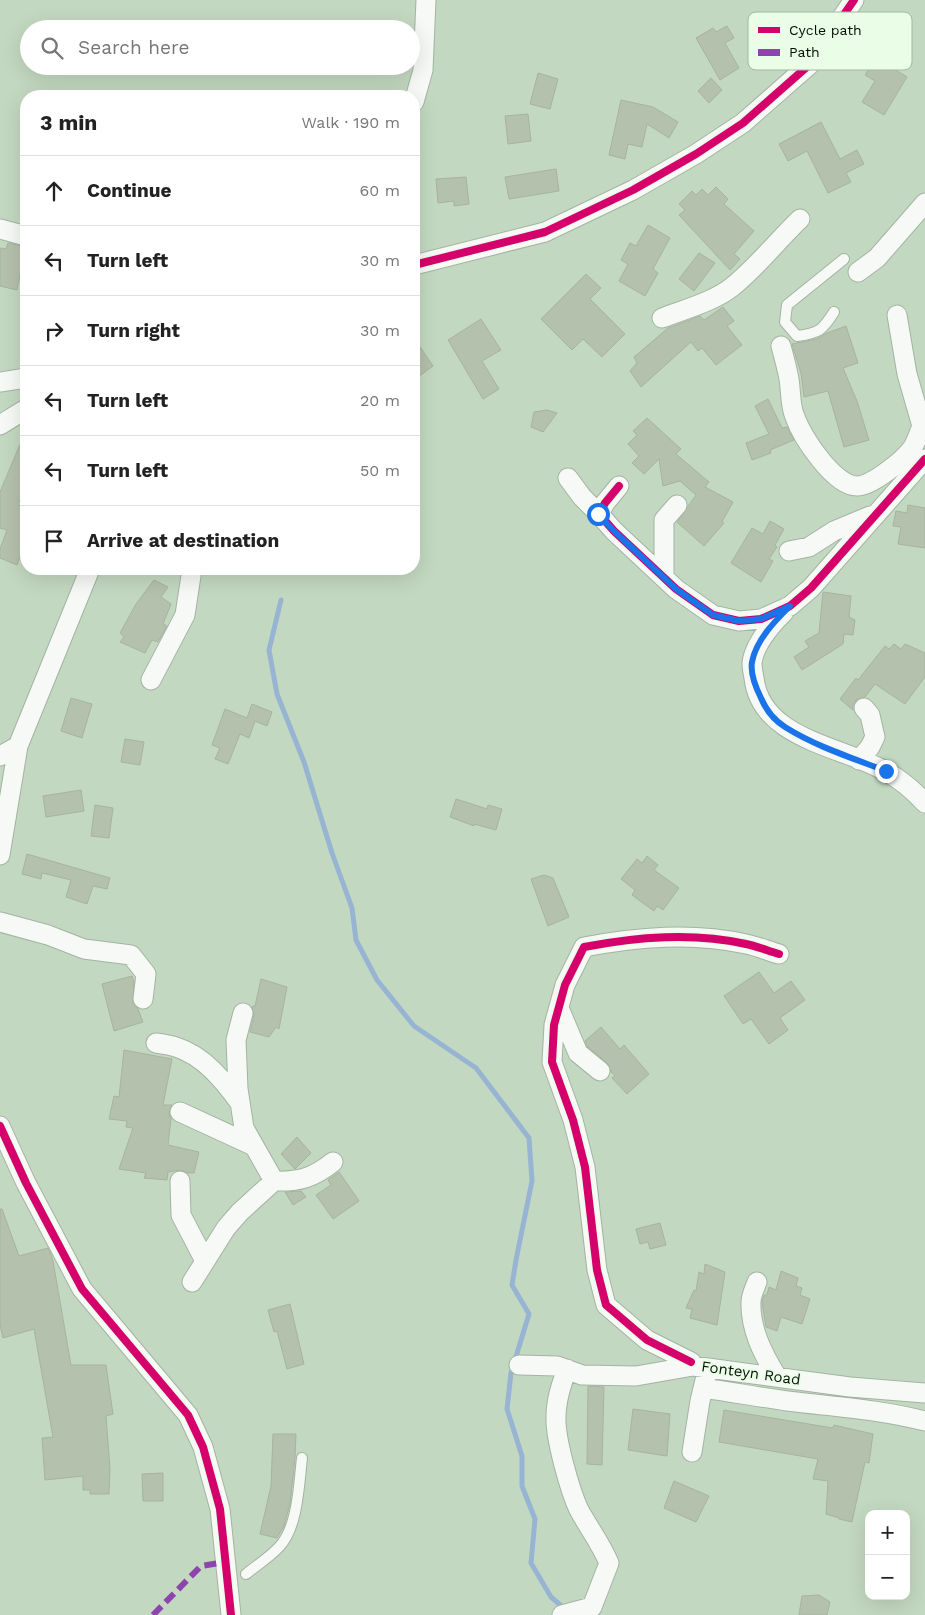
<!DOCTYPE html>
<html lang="en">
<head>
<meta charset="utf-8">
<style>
	body { margin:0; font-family:"Work Sans",sans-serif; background:#f6f6f6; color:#222 }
	.controls { position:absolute; right:15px; bottom:15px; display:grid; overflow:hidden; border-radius:10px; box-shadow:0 5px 20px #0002 }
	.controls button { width:45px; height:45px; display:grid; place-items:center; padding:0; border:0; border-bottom:1px solid #e0e0e0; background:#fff; color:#222; font:25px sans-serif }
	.stop { position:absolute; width:15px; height:15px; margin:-11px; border:4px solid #1a73e8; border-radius:50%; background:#fff }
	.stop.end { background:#1a73e8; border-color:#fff; box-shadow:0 1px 5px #0008 }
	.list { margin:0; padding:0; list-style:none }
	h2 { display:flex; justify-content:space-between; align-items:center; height:65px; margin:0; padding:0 20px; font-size:21px }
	h2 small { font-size:16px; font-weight:400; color:#767676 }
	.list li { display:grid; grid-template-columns:32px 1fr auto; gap:15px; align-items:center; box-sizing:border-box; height:70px; padding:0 20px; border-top:1px solid #e0e0e0 }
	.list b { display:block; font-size:19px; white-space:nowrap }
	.list em { font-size:16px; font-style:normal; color:#767676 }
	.icon { flex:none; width:28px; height:28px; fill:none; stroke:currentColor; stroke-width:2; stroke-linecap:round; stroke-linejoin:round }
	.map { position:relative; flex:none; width:925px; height:1615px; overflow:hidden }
	.search { position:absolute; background:#fff; box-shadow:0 5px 20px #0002; left:20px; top:20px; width:400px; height:55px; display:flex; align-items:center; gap:12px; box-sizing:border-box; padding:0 18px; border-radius:28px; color:#767676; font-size:19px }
	.panel { position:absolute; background:#fff; box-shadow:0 5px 20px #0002; left:20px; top:90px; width:400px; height:485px; border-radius:20px }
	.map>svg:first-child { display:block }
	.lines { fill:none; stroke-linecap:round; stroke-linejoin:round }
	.stream { stroke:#98b4d3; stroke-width:5 }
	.building { fill:#b4c1ac; stroke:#a7b39f }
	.service-casing { stroke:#a3b4a1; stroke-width:12 }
	.minor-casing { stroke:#a3b4a1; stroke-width:21 }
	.service { stroke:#f6f9f6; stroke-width:10 }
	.minor { stroke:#f6f9f6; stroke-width:19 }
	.quiet { stroke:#8e44ad; stroke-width:6; stroke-dasharray:12 6; stroke-linecap:butt }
	.cycleway-casing { stroke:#e9fde7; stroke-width:11 }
	.cycleway { stroke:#d6006c; stroke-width:8 }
	.route { stroke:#1a73e8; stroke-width:6 }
	.labels { text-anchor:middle; stroke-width:4; stroke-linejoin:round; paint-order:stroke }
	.street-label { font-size:15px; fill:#041003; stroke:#e9fde7 }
	.key { fill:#e9fde7; stroke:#a4b6a3; stroke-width:1 }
	.key-label { font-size:14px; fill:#041003 }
</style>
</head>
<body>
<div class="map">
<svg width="925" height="1615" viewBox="0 0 925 1615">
	<rect width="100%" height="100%" fill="#c3d8c1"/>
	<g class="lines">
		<!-- stream -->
		<path class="stream" d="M281 600 269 650 277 694 304 762 332 853 352 908 356 940 377 980 414 1026 476 1068 529 1138 532 1181 516 1260 512 1285 529 1314 511 1373 507 1409 522 1456V1486L535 1519 531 1563 551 1597 565 1609"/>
	</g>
	<!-- building -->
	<path class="building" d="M727 26 734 38 725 43 739 68 720 80 696 38 713 28 716 32Z
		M876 58 907 77 884 115 862 102 875 81 865 75Z
		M538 73 558 79 550 109 530 104Z
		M711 78 722 90 709 103 698 91Z
		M621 100 653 107 678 122 669 138 647 124 642 147 628 144 625 159 609 155Z
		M528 114 531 141 508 144 505 116Z
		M821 122 840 159 857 150 864 164 846 173 851 182 828 193 807 151 788 161 779 144Z
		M556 169 559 191 509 199 505 177Z
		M466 177 469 204 454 206V201L438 203 436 179Z
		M716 187 728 199 724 204 754 231 734 254 740 259 730 270 679 215 685 210 679 204 692 191 696 195 702 189 708 195Z
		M648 225 670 238 653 269 658 273 645 296 619 281 628 264 621 260 630 243 636 246Z
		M8 243 26 247V266L22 265 17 290 0 286V248L6 249Z
		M699 253 715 263 694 291 679 279Z
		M586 274 601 288 590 299 625 334 602 357 583 339 572 350 541 319Z
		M723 307 734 321 727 326 742 345 716 365 702 348 698 351 691 342 641 387 630 371 637 363 634 357 668 328 700 316 704 320Z
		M481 319 501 350 482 361 499 389 483 399 448 340Z
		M846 326 858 363 843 368 857 401 869 440 844 447 828 391 804 397 801 373 792 344 817 339 827 333Z
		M414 338 433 366 414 380Z
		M768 399 782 428 787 427 794 440 770 450 771 453 752 460 746 443 769 434 755 406Z
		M547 410 557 413 543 432 531 427 534 412Z
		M647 418 681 449 676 454 709 482 705 487 733 502 722 522 724 523 704 546 677 522 696 495 680 481 663 486 659 459 644 474 632 463 639 456 628 444 637 435 633 431Z
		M26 430V485L18 505 26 508V550L23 549 17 565 0 558V549L7 530 0 528V492Z
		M908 505 925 508V548L898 544 901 527 893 526 896 511 907 513Z
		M770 521 784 529 775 545 777 547 769 559 773 561 761 582 731 563 752 528 763 534Z
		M154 580 168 587 161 597 171 604 163 624 167 626 158 642 152 640 145 653 120 642 124 637 120 633 136 604Z
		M823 592 851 596 849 617 855 620 853 635 844 634 843 644 802 670 794 657 809 647 805 641 819 633Z
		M894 644 901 649 905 644 925 653V677L905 704 875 684 865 697 856 700 853 705V710L840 699 856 678 858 680 885 646 889 649Z
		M71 698 92 704 82 738 61 731Z
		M252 704 272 712 267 726 255 721 249 738 240 734 228 764 215 759 220 748 212 745 225 709 247 718Z
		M125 739 144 742 140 765 121 762Z
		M81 790 84 811 46 817 43 796Z
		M456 799 487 809 488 805 502 809 496 830 474 824V826L450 817Z
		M95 805 113 808 109 838 91 836Z
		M27 854 110 878 107 889 93 886 87 904 66 897 71 880 42 873 41 879 22 874Z
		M647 856 658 865 654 870 679 888 663 910 657 906 654 911 632 895 635 890 621 879 637 859 642 863Z
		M544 875 553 878 569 917 548 926 531 879Z
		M759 972 774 993 791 981 805 1000 780 1018 788 1030 769 1044 751 1019 743 1024 724 996Z
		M132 976 134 982 133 1003 138 1009 143 1022 114 1031 102 984Z
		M261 979 287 987 279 1029 276 1027 269 1037 250 1032 254 1015 252 1008 253 1006H255Z
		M601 1027 620 1049 624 1045 649 1074 627 1094 612 1078 615 1075 611 1072 607 1063 587 1046 585 1041Z
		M124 1050 172 1059 163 1105H172L169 1113 171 1119 168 1145 199 1152 194 1173H188L180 1170 168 1172 167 1180 144 1178 146 1173 119 1169 133 1128 126 1127 127 1121 109 1119 114 1096 119 1097Z
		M297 1137 311 1153 295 1169 281 1154Z
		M339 1172 359 1201 333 1219 316 1195 331 1185 328 1180Z
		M301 1191 306 1197 293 1205 285 1192Z
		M0 1209H2L19 1256 48 1248 50 1252 53 1261 71 1365H106L113 1414 106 1416 110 1469 109 1494H90V1490H83V1476L45 1480 42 1438 53 1437 34 1329 3 1338 0 1325Z
		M660 1223 666 1245 650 1249 648 1242 640 1244 636 1229Z
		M705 1264 725 1272 717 1325 690 1318 692 1309 686 1308 694 1290 696 1291 699 1272 704 1274Z
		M781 1271 798 1278 796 1286 802 1288 800 1295 810 1299 802 1324 781 1317 777 1331 766 1327 762 1302 764 1295H767L769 1287 776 1290Z
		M290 1304 304 1364 287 1369 277 1331 274 1332 268 1310Z
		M588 1386 604 1387 602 1465 587 1464Z
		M633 1409 670 1414 667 1456 628 1450Z
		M724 1410 833 1428 834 1425 873 1434 869 1463 865 1462 852 1522 839 1519V1518L826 1514 828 1481 813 1479 818 1459 719 1442Z
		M273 1434H296L295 1458 290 1504 284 1526 277 1538 260 1534 271 1486Z
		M163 1473V1501H143L142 1474Z
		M674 1481 709 1496 696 1522 664 1508Z
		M819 1595 830 1602 827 1615H799L802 1596Z"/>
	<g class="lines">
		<!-- service casing -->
		<g class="service-casing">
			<path id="service" d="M834 312C822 331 819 333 797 336L785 322 787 305 844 259
				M246 1574C257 1565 270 1557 279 1547 298 1528 299 1483 302 1458"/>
		</g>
		<!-- minor casing -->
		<g class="minor-casing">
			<path id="minor" d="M414 102 423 70 426 0
				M0 229 26 236
				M414 265 545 232 633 190 696 154 743 123 809 65 854 0
				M858 272 877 258 925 203
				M662 318C685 309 713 302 732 287 757 267 777 241 800 219
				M781 346C784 357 787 368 789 379 791 391 790 406 795 417 802 437 834 486 857 486 872 486 905 459 913 447 917 440 919 433 922 426L907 374 897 315
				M0 382 26 378
				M0 425 26 409
				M568 478 582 497 599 514
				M619 486 605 503 599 514 614 531 676 589 713 615 739 621 761 619 790 606 811 588 925 459
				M789 551 809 547 834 531 870 516
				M664 578V520L677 505
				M784 612C772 624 754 645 752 663 752 668 753 673 754 678 761 740 843 746 887 772 901 780 914 791 925 803
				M151 680 185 615 192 569
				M0 756 18 746
				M859 760 870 747 875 737 870 715 864 708
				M0 855 18 746 90 569
				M0 922 48 935 84 949 131 955 146 974 143 999
				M559 1008 578 1053 600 1071
				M243 1013 236 1040 238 1089 244 1128 274 1181
				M156 1043C163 1044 170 1045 176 1047 204 1056 223 1080 240 1103
				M180 1112 254 1146
				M0 1126 26 1183 82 1289 188 1415 203 1447 220 1509 231 1615
				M180 1181 181 1215 205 1261
				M192 1282 226 1228 240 1212 274 1181C299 1182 313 1178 333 1162
				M757 1282C755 1288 751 1295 751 1302 750 1329 763 1354 777 1377
				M691 1362 647 1340 606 1305 597 1270 585 1167 573 1120 552 1062 554 1025 565 985 584 947C637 937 692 932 746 944 757 946 768 951 779 954
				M519 1365 557 1366 582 1375 636 1376 693 1366 850 1387 925 1393
				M703 1388C731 1392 759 1397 787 1401 836 1407 877 1409 925 1421
				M692 1452 700 1401 706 1376
				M562 1615 592 1607 609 1563C601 1544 589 1528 579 1510 570 1491 555 1438 556 1417 556 1400 561 1385 567 1369"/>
		</g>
		<!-- service -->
		<use href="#service" class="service"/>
		<!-- minor -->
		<use href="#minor" class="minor"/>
		<!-- quiet -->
		<path class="quiet" d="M153 1615 201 1566 225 1562"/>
		<!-- cycleway casing -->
		<g class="cycleway-casing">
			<path id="cycleway" d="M414 265 545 232 633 190 696 154 743 123 809 65 854 0
				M619 486 605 503 599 514 614 531 676 589 713 615 739 621 761 619 790 606 811 588 925 459
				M0 1126 26 1183 82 1289 188 1415 203 1447 220 1509 231 1615
				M691 1362 647 1340 606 1305 597 1270 585 1167 573 1120 552 1062 554 1025 565 985 584 947C637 937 692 932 746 944 757 946 768 951 779 954"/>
		</g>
		<!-- cycleway -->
		<use href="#cycleway" class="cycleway"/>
	</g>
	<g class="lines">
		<!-- route -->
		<path class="route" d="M598 514 614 531 676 589 713 615 739 621 761 619 790 606C775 621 756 640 752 662 750 674 756 688 761 698 766 710 774 720 785 727 815 746 852 758 886 771"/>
	</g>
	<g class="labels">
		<!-- street labels -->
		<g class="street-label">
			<text transform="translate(751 1373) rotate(8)" y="5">Fonteyn Road</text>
		</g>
	</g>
	<!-- legend -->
	<rect x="748" y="12" width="164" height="58" rx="8" class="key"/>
	<rect x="758" y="27" width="22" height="6" fill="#d6006c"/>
	<rect x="758" y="49" width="22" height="7" fill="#8e44ad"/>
	<g class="key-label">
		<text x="789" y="35">Cycle path</text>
		<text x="789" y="57">Path</text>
	</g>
</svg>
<div class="controls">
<button>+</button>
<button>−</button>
</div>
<div class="stop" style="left:598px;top:514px"></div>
<div class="stop end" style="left:886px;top:771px"></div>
<div class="search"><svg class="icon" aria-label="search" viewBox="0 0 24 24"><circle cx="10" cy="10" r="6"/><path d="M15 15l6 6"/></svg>Search here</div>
<section class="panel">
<h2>3 min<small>Walk · 190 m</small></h2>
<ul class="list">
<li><svg class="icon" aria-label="ahead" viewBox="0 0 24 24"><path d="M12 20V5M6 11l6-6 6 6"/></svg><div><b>Continue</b></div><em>60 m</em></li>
<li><svg class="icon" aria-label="left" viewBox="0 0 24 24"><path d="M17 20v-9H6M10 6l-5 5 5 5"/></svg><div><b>Turn left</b></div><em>30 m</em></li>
<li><svg class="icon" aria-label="right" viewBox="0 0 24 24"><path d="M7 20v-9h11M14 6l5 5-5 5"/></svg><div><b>Turn right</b></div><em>30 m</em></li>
<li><svg class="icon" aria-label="left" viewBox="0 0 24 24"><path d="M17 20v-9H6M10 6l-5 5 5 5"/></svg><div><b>Turn left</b></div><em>20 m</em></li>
<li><svg class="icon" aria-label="left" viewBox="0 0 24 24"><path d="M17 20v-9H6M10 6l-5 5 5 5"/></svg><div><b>Turn left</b></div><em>50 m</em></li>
<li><svg class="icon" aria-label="arrive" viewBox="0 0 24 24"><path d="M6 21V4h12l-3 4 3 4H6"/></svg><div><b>Arrive at destination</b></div></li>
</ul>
</section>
</div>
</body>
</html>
